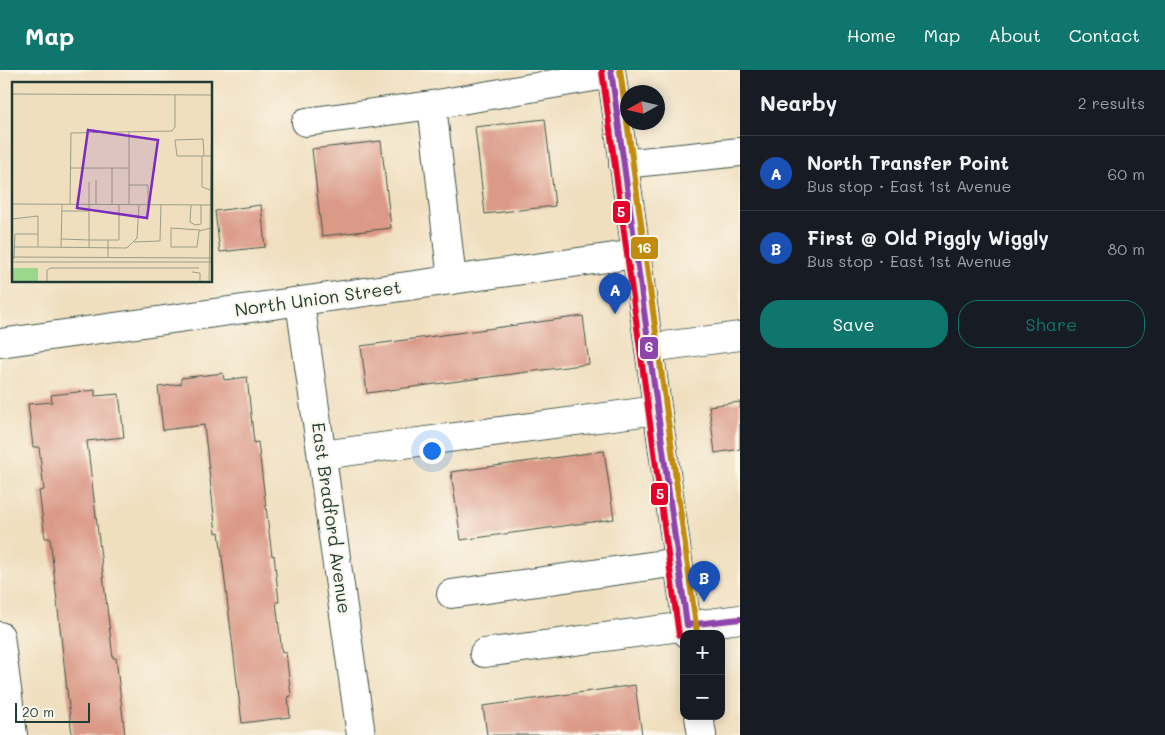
<!DOCTYPE html>
<html lang="en">
<head>
<meta charset="utf-8">
<style>
	body { margin:0; font-family:Mali,sans-serif; background:#242831; color:#f1f3f6 }
	.controls { position:absolute; right:15px; bottom:15px; display:grid; overflow:hidden; border-radius:10px; box-shadow:0 2px 12px #0003 }
	.controls button { width:45px; height:45px; display:grid; place-items:center; padding:0; border:0; border-bottom:1px solid #363941; background:#171b24; color:#f1f3f6; font:25px sans-serif }
	.compass { position:absolute; left:620px; top:15px; width:45px; height:45px; border-radius:50%; background:#171b24; box-shadow:0 2px 12px #0003; rotate:262deg }
	.scale { position:absolute; left:15px; bottom:12px; width:75px; box-sizing:border-box; padding-left:5px; border:2px solid #1f3d34; border-top:0; font-size:14px; line-height:18px; white-space:nowrap; color:#1f3d34; -webkit-text-stroke:4px #fbf7ec; paint-order:stroke }
	.you { position:absolute; left:431px; top:380px; width:18px; height:18px; margin:-12px; border:4px solid #fff; border-radius:50%; background:#1a73e8; box-shadow:0 0 0 8px #1a73e833 }
	.badge { display:grid; place-items:center; width:32px; height:32px; border-radius:50%; background:#0f766e; color:#fff; font-size:16px; font-weight:700 }
	.pin { position:absolute; translate:-50% -41px; filter:drop-shadow(0 1px 2px #0008) }
	.pin::after { content:''; position:absolute; top:26px; width:18px; height:15px; background:inherit; clip-path:polygon(0 0,100% 0,50% 100%) }
	.list { margin:0; padding:0; list-style:none }
	h2 { display:flex; justify-content:space-between; align-items:center; height:65px; margin:0; padding:0 20px; font-size:21px }
	h2 small { font-size:16px; font-weight:400; color:#9ea1a6 }
	.list li { display:grid; grid-template-columns:32px 1fr auto; gap:15px; align-items:center; box-sizing:border-box; height:75px; padding:0 20px; border-top:1px solid #363941 }
	.list b { display:block; font-size:19px; white-space:nowrap }
	.list p { margin:0; font-size:16px; white-space:nowrap; color:#9ea1a6 }
	.list em { font-size:16px; font-style:normal; color:#9ea1a6 }
	.actions { display:flex; gap:10px; padding:15px 20px }
	.actions a { flex:1; padding:11px 0; border:1px solid #0f766e; border-radius:20px; text-align:center; font-size:18px; color:#0f766e }
	.actions .main { background:#0f766e; color:#fff }
	.map { position:relative; flex:none; width:740px; height:665px; overflow:hidden }
	header { display:flex; align-items:center; gap:30px; box-sizing:border-box; height:70px; padding:0 25px; background:#0f766e; color:#fff }
	header strong { font-size:24px }
	nav { display:flex; gap:28px; margin-inline-start:auto; font-size:18px }
	main { display:flex }
	aside { flex:1; background:#171b24 }
	.map>svg:first-child { display:block }
	.building { fill:#db9a87 }
	.lines { fill:none; stroke-linecap:round; stroke-linejoin:round }
	.minor-casing { stroke:#3e5549; stroke-width:30 }
	.minor { stroke:#fff; stroke-width:28 }
	.bus-1-casing { stroke:#fbf7ec; stroke-width:10 }
	.bus-2-casing { stroke:#fbf7ec; stroke-width:10 }
	.bus-3-casing { stroke:#fbf7ec; stroke-width:10 }
	.bus-1 { stroke:#8e44ad; stroke-width:6 }
	.bus-2 { stroke:#e4002b; stroke-width:6 }
	.bus-3 { stroke:#c18c0d; stroke-width:6 }
	.labels { text-anchor:middle; stroke-width:4.5; stroke-linejoin:round; paint-order:stroke }
	.street-label { font-size:18px; fill:#1f3d34; stroke:#fbf7ec }
	.inset-road { fill:none; stroke:#9c9e87; stroke-width:1 }
	.view { fill:#7b2cbf; fill-opacity:0.15; stroke:#7b2cbf; stroke-width:2.5 }
	.inset-edge { fill:none; stroke:#1f3d34; stroke-width:2.5 }
	.line-badge { stroke:#fbf7ec; stroke-width:2 }
	.badge-label { font-size:14px; text-anchor:middle; font-weight:bold; fill:#fff }
</style>
</head>
<body>
<header>
<strong>Map</strong>
<nav><a>Home</a><a>Map</a><a>About</a><a>Contact</a></nav>
</header>
<main>
<div class="map">
<svg width="740" height="665" viewBox="0 0 740 665">
	<rect width="100%" height="100%" fill="#fbf7ec"/>
	<filter id="ink" filterUnits="userSpaceOnUse"><feTurbulence type="fractalNoise" baseFrequency=".02" numOctaves="2"/><feDisplacementMap in="SourceGraphic" scale="10" xChannelSelector="R" yChannelSelector="G"/><feConvolveMatrix kernelMatrix="1 2 1 2 8 2 1 2 1" color-interpolation-filters="sRGB"/></filter>
	<filter id="wash" filterUnits="userSpaceOnUse"><feTurbulence type="fractalNoise" baseFrequency=".0096" numOctaves="4" result="noise"/><feDisplacementMap in="SourceGraphic" scale="20" xChannelSelector="R" yChannelSelector="G"/><feGaussianBlur stdDeviation="1.12" result="paint"/><feColorMatrix in="noise" values="0 0 0 0 0 0 0 0 0 0 0 0 0 0 0 0 0 1.4 0 .05"/><feComposite in="paint" operator="in"/></filter>
	<g filter="url(#wash)">
		<rect width="100%" height="100%" fill="#f0dfbf"/>
		<g id="blocks">
			<!-- building -->
			<path class="building" d="M545 49 555 136 485 144 475 57Z
				M381 71 391 158 322 166 312 79Z
				M261 135 265 177 220 182 215 141Z
				M583 246 589 294 367 323 361 276Z
				M223 303 224 310 247 307 254 373 258 372 272 486 274 485 279 532H276L282 583 286 582 291 626 288 627 290 647 242 653 219 462 216 463 204 355 163 360 158 317 181 314V308Z
				M95 320V326L119 324 124 367 87 371 113 588H116L125 665H72L50 468H45L39 421 44 420 39 377H33L28 334 52 332 51 325Z
				M740 332V379L715 383 709 336Z
				M604 381 614 449 461 470 451 402Z
				M635 615 642 665H487L483 636Z"/>
		</g>
	</g>
	<g filter="url(#ink)">
		<use href="#blocks" fill-opacity="0" stroke="#3e5549" stroke-width="1"/>
		<g class="lines">
			<!-- minor casing -->
			<g class="minor-casing">
				<path id="minor" d="M611 0 688 564
					M306 52 432 35
					M623 94 740 82
					M452 210 432 35 611 4
					M300 232 361 665
					M0 273 636 184
					M649 278 740 266
					M322 385 657 340
					M451 524 678 492
					M0 566 13 665
					M484 583 740 549
					M699 646 702 665"/>
			</g>
			<!-- minor -->
			<use href="#minor" class="minor"/>
			<!-- bus-1 casing -->
			<g class="bus-1-casing">
				<path id="bus-1" d="M611 0 687 555
					M687 555 740 549"/>
			</g>
			<!-- bus-2 casing -->
			<g class="bus-2-casing">
				<path id="bus-2" d="M602 1 679 565"/>
			</g>
			<!-- bus-3 casing -->
			<g class="bus-3-casing">
				<path id="bus-3" d="M620 0 697 563"/>
			</g>
			<!-- bus-1 -->
			<use href="#bus-1" class="bus-1"/>
			<!-- bus-2 -->
			<use href="#bus-2" class="bus-2"/>
			<!-- bus-3 -->
			<use href="#bus-3" class="bus-3"/>
		</g>
	</g>
	<g class="labels">
		<!-- street labels -->
		<g class="street-label">
			<text transform="translate(318 229) rotate(-8)" y="6">North Union Street</text>
			<text transform="translate(331 448) rotate(82)" y="6">East Bradford Avenue</text>
		</g>
	</g>
	<!-- overview -->
	<g transform="translate(12 12)">
		<rect width="200" height="200" fill="#f0dfbf"/>
		<path d="M0 186H26V200H0Z" fill="#9bd88d"/>
		<path class="inset-road" d="M0 12 200 13M190 74V105L198 108M192 74 191 57 163 58 165 74H199M58 86H117M84 98V122M77 100V158H96V175M117 103H136V122M0 122 200 123M58 122 59 51 160 49 163 45V13M100 122V86M117 122V49M179 123 178 140 183 143 189 142V123M50 129H77M0 137 26 134V152M188 148 159 146V165H185L187 149 199 146M49 157 77 158V166M96 158H107V122M122 160 148 159 149 122M3 165H26M49 166 50 122M0 175 200 176M2 177 3 152H26V165L115 166 125 156 127 122M0 180H200M180 190 188 191V200M35 200V188L39 186H187M197 200 200 28"/>
		<path class="view" d="M76 48 146 58 135 136 65 126Z"/>
		<rect width="200" height="200" class="inset-edge"/>
	</g>
	<g class="line-badge">
		<rect x="612" y="130" width="19" height="24" rx="5" fill="#e4002b"/>
		<rect x="630" y="166" width="29" height="24" rx="5" fill="#c18c0d"/>
		<rect x="639" y="266" width="20" height="24" rx="5" fill="#8e44ad"/>
		<rect x="650" y="412" width="19" height="24" rx="5" fill="#e4002b"/>
	</g>
	<g class="badge-label">
		<text x="621" y="147">5</text>
		<text x="644" y="183">16</text>
		<text x="649" y="282">6</text>
		<text x="660" y="429">5</text>
	</g>
</svg>
<div class="controls">
<button>+</button>
<button>−</button>
</div>
<svg class="compass" viewBox="-18 -18 36 36"><path d="M0-13l5 13h-10z" fill="#e53935"/><path d="M0 13l5-13h-10z" fill="#9ea1a6"/></svg>
<div class="scale">20 m</div>
<div class="you"></div>
<div class="pin badge" style="left:615px;top:244px;background:#1a4fb4">A</div>
<div class="pin badge" style="left:704px;top:532px;background:#1a4fb4">B</div>
</div>
<aside>
<h2>Nearby<small>2 results</small></h2>
<ul class="list">
<li><span class="badge" style="background:#1a4fb4">A</span><div><b>North Transfer Point</b><p>Bus stop · East 1st Avenue</p></div><em>60 m</em></li>
<li><span class="badge" style="background:#1a4fb4">B</span><div><b>First @ Old Piggly Wiggly</b><p>Bus stop · East 1st Avenue</p></div><em>80 m</em></li>
</ul>
<div class="actions"><a class="main">Save</a><a>Share</a></div>
</aside>
</main>
</body>
</html>
